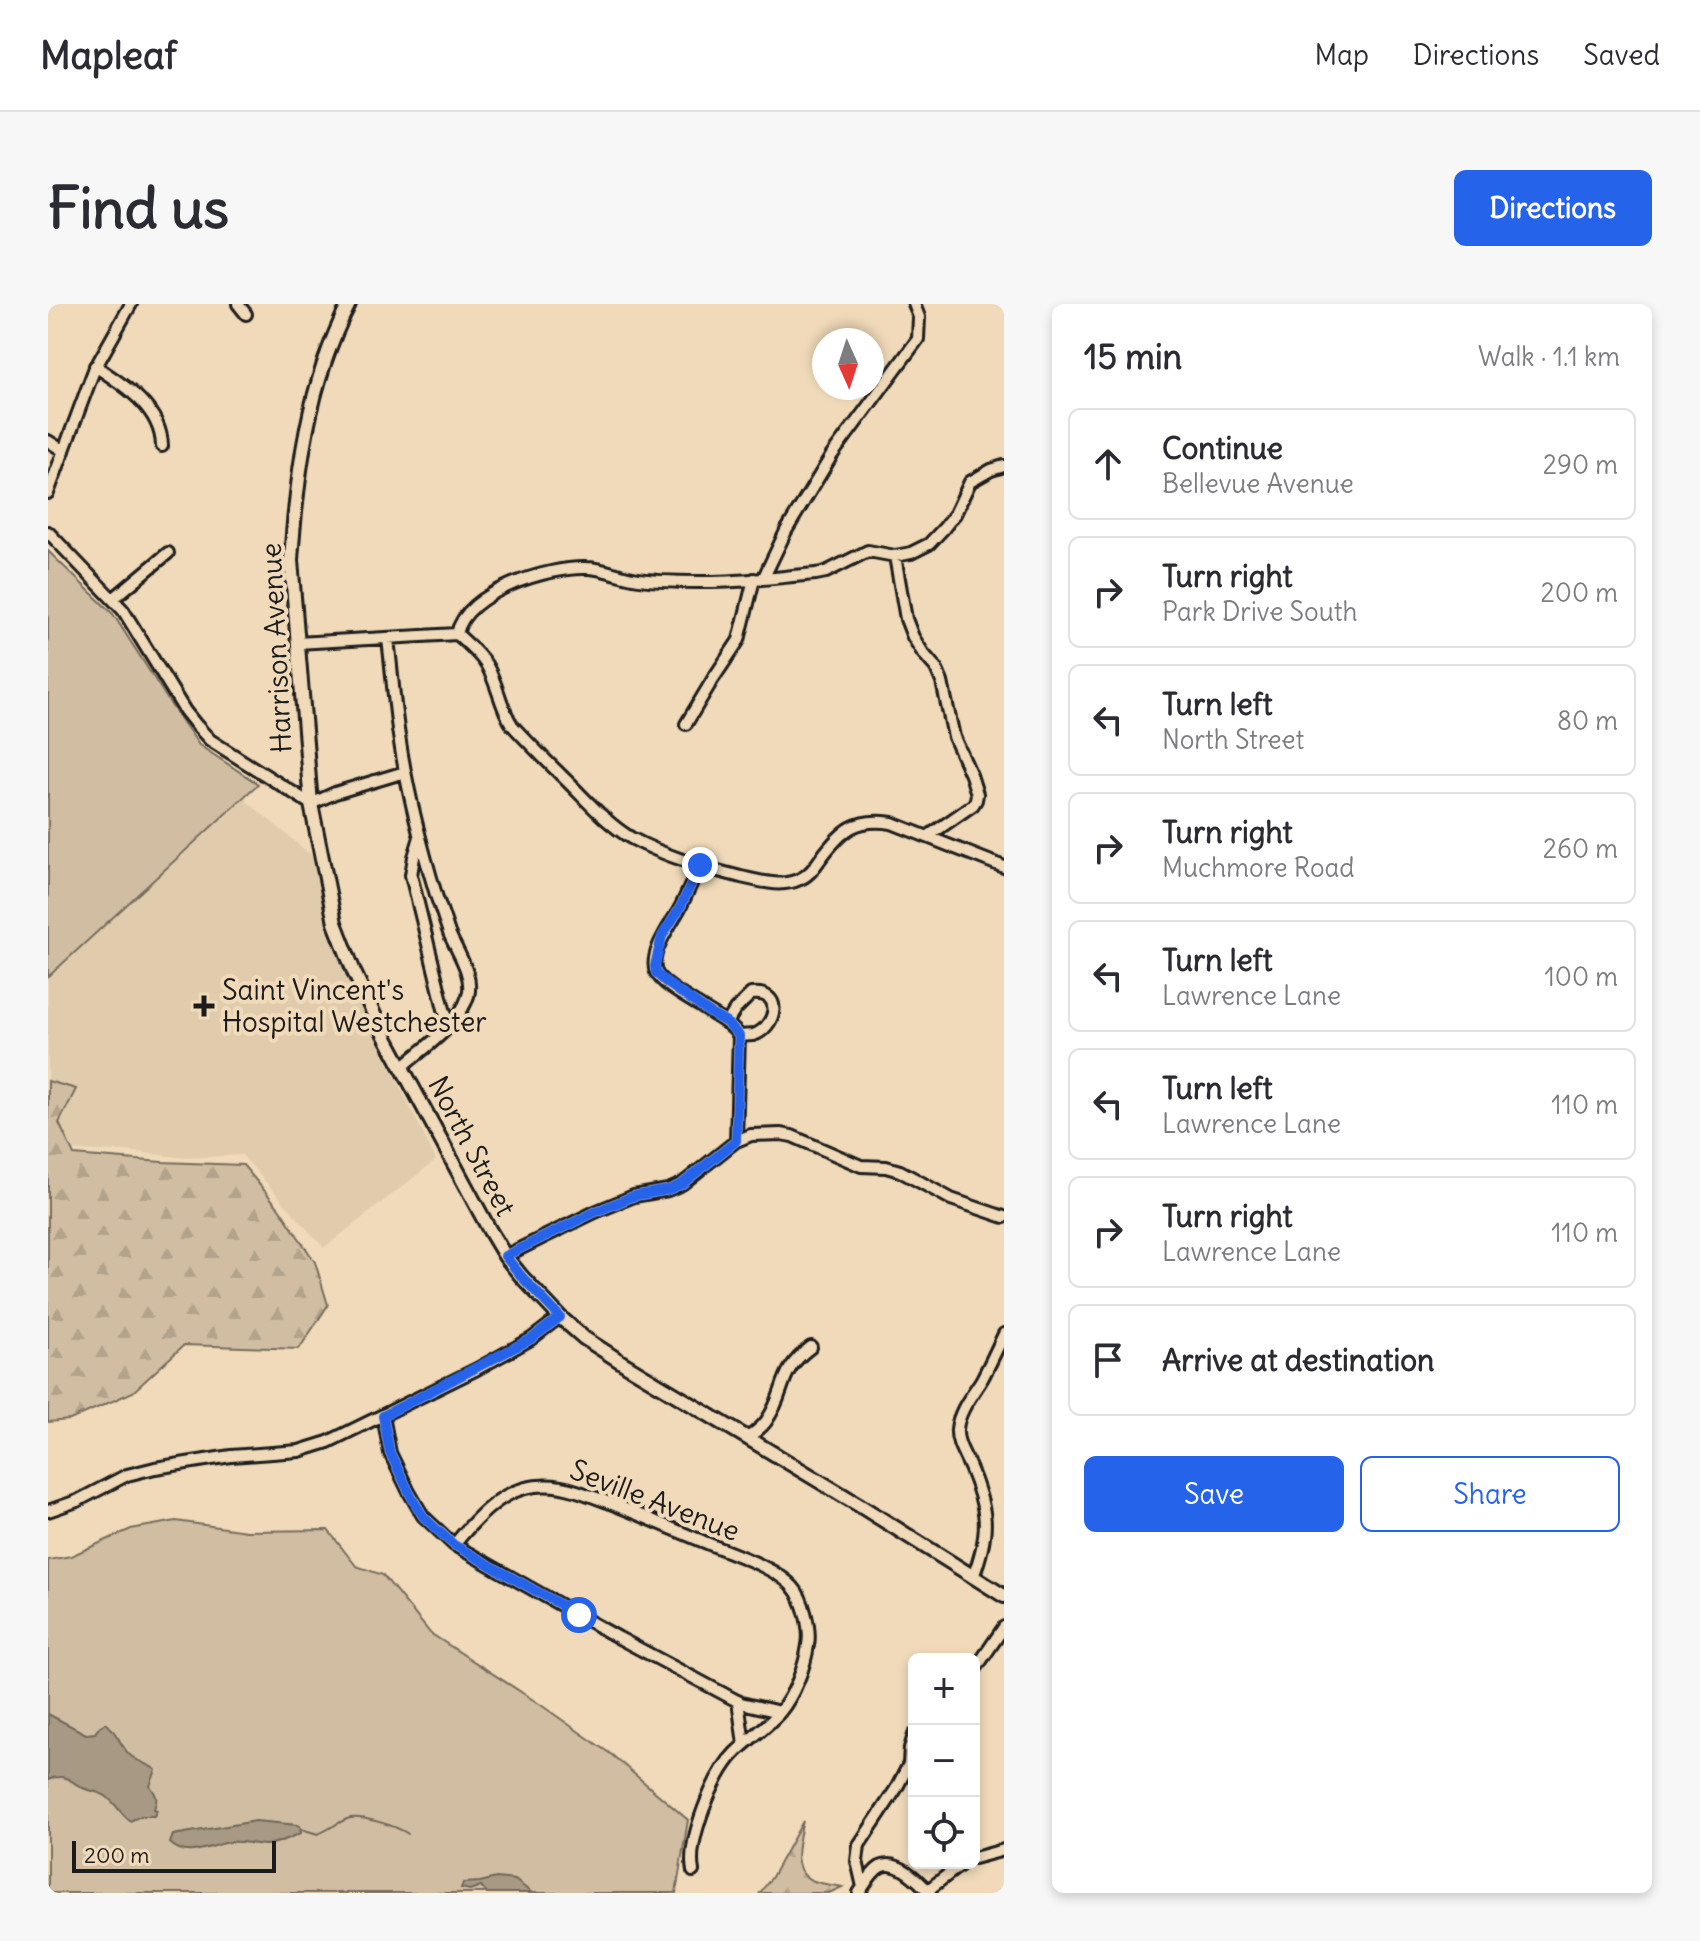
<!DOCTYPE html>
<html lang="en">
<head>
<meta charset="utf-8">
<style>
	body { margin:0; font-family:Delius,sans-serif; background:#f7f7f7; color:#2b2b33 }
	.controls { position:absolute; right:24px; bottom:24px; display:grid; overflow:hidden; border-radius:12px; box-shadow:0 4px 12px #0003 }
	.controls button { width:72px; height:72px; display:grid; place-items:center; padding:0; border:0; border-bottom:2px solid #e1e1e2; background:#fff; color:#2b2b33; font:40px sans-serif }
	.compass { position:absolute; left:764px; top:24px; width:72px; height:72px; border-radius:50%; background:#fff; box-shadow:0 4px 12px #0003; rotate:177deg }
	.scale { position:absolute; left:24px; bottom:20px; width:204px; box-sizing:border-box; padding-left:8px; border:4px solid #1c1c1c; border-top:0; font-size:22px; line-height:28px; white-space:nowrap; color:#1c1c1c; -webkit-text-stroke:6px #f0dab9; paint-order:stroke }
	.stop { position:absolute; width:24px; height:24px; margin:-18px; border:6px solid #2563eb; border-radius:50%; background:#fff }
	.stop.end { background:#2563eb; border-color:#fff; box-shadow:0 2px 8px #0008 }
	.list { margin:0; padding:0; list-style:none }
	h2 { display:flex; justify-content:space-between; align-items:center; height:104px; margin:0; padding:0 32px; font-size:34px }
	h2 small { font-size:26px; font-weight:400; color:#7c7c81 }
	.list li { display:grid; grid-template-columns:52px 1fr auto; gap:24px; align-items:center; box-sizing:border-box; height:112px; margin:0 16px 16px; padding:0 16px; border:2px solid #e1e1e2; border-radius:12px }
	.list b { display:block; font-size:30px; white-space:nowrap }
	.list p { margin:0; font-size:26px; white-space:nowrap; color:#7c7c81 }
	.list em { font-size:26px; font-style:normal; color:#7c7c81 }
	.actions { display:flex; gap:16px; padding:24px 32px }
	.actions a { flex:1; padding:18px 0; border:2px solid #2563eb; border-radius:12px; text-align:center; font-size:28px; color:#2563eb }
	.actions .main { background:#2563eb; color:#fff }
	.icon { flex:none; width:44px; height:44px; fill:none; stroke:currentColor; stroke-width:2; stroke-linecap:round; stroke-linejoin:round }
	.map { position:relative; flex:none; width:956px; height:1589px; overflow:hidden; border-radius:12px }
	header { display:flex; align-items:center; gap:48px; box-sizing:border-box; height:112px; padding:0 40px; background:#fff; border-bottom:2px solid #e1e1e2 }
	header strong { font-size:38px }
	nav { display:flex; gap:44px; margin-inline-start:auto; font-size:28px }
	.intro { display:flex; align-items:center; justify-content:space-between; box-sizing:border-box; height:192px; padding:0 48px }
	h1 { margin:0; font-size:56px }
	.button { padding:20px 36px; border-radius:12px; background:#2563eb; color:#fff; font-size:28px; font-weight:700 }
	main { display:flex; gap:48px; padding:0 48px }
	aside { flex:1; background:#fff; border-radius:12px; box-shadow:0 4px 12px #0003 }
	.map>svg:first-child { display:block }
	.built { fill:#e0ccad }
	.green { fill:#d1bea2; stroke:#766d5f; stroke-width:2 }
	.forest { fill:url(#forest-firs); stroke:#766d5f; stroke-width:2 }
	.water { fill:#a79983; stroke:#6f675a; stroke-width:2 }
	.lines { fill:none; stroke-linecap:round; stroke-linejoin:round }
	.stream { stroke:#6f675a; stroke-width:2 }
	.minor-casing { stroke:#1c1c1c; stroke-width:16 }
	.major-casing { stroke:#1c1c1c; stroke-width:18 }
	.minor { stroke:#f0dab9; stroke-width:10 }
	.major { stroke:#f0dab9; stroke-width:12 }
	.route { stroke:#2563eb; stroke-width:10 }
	.poi-dot { fill:#1c1c1c; stroke:#f0dab9; stroke-width:3 }
	.labels { text-anchor:middle; stroke-width:8; stroke-linejoin:round; paint-order:stroke }
	.street-label { font-size:28px; fill:#1c1c1c; stroke:#f0dab9 }
	.poi-label { font-size:28px; fill:#1c1c1c; stroke:#f0dab9; text-anchor:start }
</style>
</head>
<body>
<header>
<strong>Mapleaf</strong>
<nav><a>Map</a><a>Directions</a><a>Saved</a></nav>
</header>
<div class="intro"><h1>Find us</h1><a class="button">Directions</a></div>
<main>
<div class="map">
<svg width="956" height="1589" viewBox="0 0 956 1589">
	<defs>
		<pattern id="forest-firs" width="22" height="20" patternUnits="userSpaceOnUse" patternTransform="scale(2)"><rect width="22" height="20" fill="#d1bea2"/><path d="M5 1l3.5 6h-7zM16 11l3.5 6h-7z" fill="#b3a38b"/></pattern>
	</defs>
	<rect width="100%" height="100%" fill="#f0dab9"/>
	<filter id="ink" filterUnits="userSpaceOnUse"><feTurbulence type="fractalNoise" baseFrequency=".0125" numOctaves="2"/><feDisplacementMap in="SourceGraphic" scale="16" xChannelSelector="R" yChannelSelector="G"/><feConvolveMatrix kernelMatrix="1 2 1 2 8 2 1 2 1" color-interpolation-filters="sRGB"/></filter>
	<g filter="url(#ink)">
		<!-- built -->
		<path class="built" d="M195 494 267 554 283 627 296 668 388 856 276 944 194 851 139 854 78 847 0 846V673Z"/>
		<!-- green -->
		<path class="green" d="M0 247 65 310 125 404 151 441 210 480 0 673Z
			M128 1217 198 1227 280 1226 308 1262 335 1271 382 1329 493 1401 564 1451 640 1516 628 1589H0V1256L23 1252 83 1225Z"/>
		<!-- forest -->
		<path class="forest" d="M0 777 28 785 11 819 26 851 114 858 195 861 231 904 267 958 280 1001 251 1045 136 1041 85 1088 22 1116 0 1118Z
			M755 1517C751 1535 741 1565 763 1576 772 1580 785 1581 794 1583L781 1589H712L724 1573Z"/>
		<!-- water -->
		<path class="water" d="M0 1410 38 1430 47 1429 52 1422 58 1419C68 1427 71 1438 79 1448 87 1458 99 1459 108 1466L102 1482C109 1491 110 1495 106 1505L109 1506 106 1512H93L82 1517C73 1510 68 1500 59 1493 52 1487 43 1488 35 1484 22 1477 15 1468 0 1476Z
			M208 1517 250 1521 252 1522 253 1529C242 1534 227 1541 216 1541 205 1540 194 1537 183 1538 164 1540 140 1557 122 1539L125 1531Z
			M448 1574 467 1576 484 1589H439L433 1582 422 1586 413 1584 415 1579 432 1578Z"/>
		<g class="lines">
			<!-- stream -->
			<path class="stream" d="M253 1525 270 1530C280 1526 289 1519 299 1515 311 1510 349 1522 360 1530"/>
			<!-- minor casing -->
			<g class="minor-casing">
				<path id="minor" d="M190 0 198 10
					M47 62C76 81 113 104 114 142
					M0 137 16 147
					M0 189 46 66 83 0
					M0 228 75 306 137 407 149 422 162 436 263 500 287 489 357 468
					M847 252 858 315 865 333 875 349 888 364 894 378 906 433 923 471 929 490 928 496 925 501 879 533
					M715 275 738 227 784 151 870 35 871 13 866 0
					M65 295 120 249
					M409 330C417 288 500 263 538 264 554 264 569 271 585 274 607 278 630 278 652 278 691 279 730 273 768 270L778 268 820 247 847 252 863 249 881 240 896 224 907 210 922 178 943 166 956 162
					M340 335C344 367 346 400 351 432 359 487 373 541 389 594 393 605 397 617 401 629 409 648 426 671 420 692 412 720 375 745 354 763
					M249 339 409 330C420 340 432 350 439 362 450 381 452 402 464 421 483 442 504 462 524 482 542 500 561 521 583 534 614 551 659 565 693 573 712 577 733 584 752 575 762 571 767 562 773 554 794 526 808 513 844 519L956 563
					M638 420 665 375 691 336 706 275
					M372 533 366 553 363 571 396 705 402 721
					M652 561C646 574 640 587 634 600 626 617 600 648 608 668 613 680 641 695 652 702 665 712 682 718 691 732L688 837
					M679 719 687 706 703 690C738 686 727 725 705 731 704 731 692 732 691 732
					M457 952 547 908 586 892 620 886 634 880 688 837 703 831 733 830 744 832 813 862 838 863 852 867 903 895 956 913
					M335 1112 342 1149 361 1188 375 1212 406 1241 571 1334 693 1399 732 1408
					M700 1134C707 1128 715 1123 719 1116 739 1087 729 1068 763 1043
					M0 1207 29 1197 79 1171 107 1164 183 1152 251 1147 280 1138 429 1065 483 1035 512 1013
					M406 1241C439 1200 472 1168 529 1187 571 1201 612 1220 654 1237 679 1248 728 1263 745 1283 756 1295 763 1326 760 1341 757 1363 746 1391 732 1408 719 1423 701 1435 687 1449 665 1471 639 1537 645 1567
					M925 1273C943 1226 940 1205 920 1159 915 1148 908 1137 909 1125 911 1106 925 1090 934 1075 942 1060 949 1045 956 1030
					M926 1367 956 1323
					M690 1397 696 1440
					M926 1554 956 1546
					M815 1583C819 1577 825 1567 832 1563 849 1554 871 1577 882 1589
					M880 1586 915 1559
					M811 1589 815 1583 809 1557 811 1541 848 1485 861 1460 862 1444 866 1431"/>
			</g>
			<!-- major casing -->
			<g class="major-casing">
				<path id="major" d="M301 0C260 79 249 169 243 256L263 500 287 619 306 668 330 719 442 927 457 952 474 973 512 1013 536 1034 578 1061 811 1201 956 1292"/>
			</g>
			<!-- minor -->
			<use href="#minor" class="minor"/>
			<!-- major -->
			<use href="#major" class="major"/>
		</g>
	</g>
	<g class="lines" filter="url(#ink)">
		<!-- route -->
		<path class="route" d="M531 1311 406 1241 387 1224 375 1212 365 1196 342 1149 335 1112 483 1035 512 1013 474 973 457 952 547 908 586 892 620 886 634 880 688 837 691 732 679 719 663 710 619 679 608 669 607 662 614 632 632 604 652 561"/>
	</g>
	<!-- markers -->
	<path class="poi-dot" d="M152 690h8v8h8v8h-8v8h-8v-8h-8v-8h8z"/>
	<g class="labels">
		<!-- street labels -->
		<g class="street-label">
			<text transform="translate(228 344) rotate(-93)" y="10">Harrison Avenue</text>
			<text transform="translate(424 842) rotate(62)" y="10">North Street</text>
			<text transform="translate(607 1196) rotate(21)" y="10">Seville Avenue</text>
		</g>
		<!-- poi labels -->
		<g class="poi-label">
			<text x="174" y="696">Saint Vincent's<tspan x="174" dy="32">Hospital Westchester</tspan></text>
		</g>
	</g>
</svg>
<div class="controls">
<button>+</button>
<button>−</button>
<button><svg class="icon" aria-label="locate" viewBox="0 0 24 24"><circle cx="12" cy="12" r="6"/><path d="M12 2v4M12 18v4M2 12h4M18 12h4"/></svg></button>
</div>
<svg class="compass" viewBox="-18 -18 36 36"><path d="M0-13l5 13h-10z" fill="#e53935"/><path d="M0 13l5-13h-10z" fill="#7c7c81"/></svg>
<div class="scale">200 m</div>
<div class="stop" style="left:531px;top:1311px"></div>
<div class="stop end" style="left:652px;top:561px"></div>
</div>
<aside>
<h2>15 min<small>Walk · 1.1 km</small></h2>
<ul class="list">
<li><svg class="icon" aria-label="ahead" viewBox="0 0 24 24"><path d="M12 20V5M6 11l6-6 6 6"/></svg><div><b>Continue</b><p>Bellevue Avenue</p></div><em>290 m</em></li>
<li><svg class="icon" aria-label="right" viewBox="0 0 24 24"><path d="M7 20v-9h11M14 6l5 5-5 5"/></svg><div><b>Turn right</b><p>Park Drive South</p></div><em>200 m</em></li>
<li><svg class="icon" aria-label="left" viewBox="0 0 24 24"><path d="M17 20v-9H6M10 6l-5 5 5 5"/></svg><div><b>Turn left</b><p>North Street</p></div><em>80 m</em></li>
<li><svg class="icon" aria-label="right" viewBox="0 0 24 24"><path d="M7 20v-9h11M14 6l5 5-5 5"/></svg><div><b>Turn right</b><p>Muchmore Road</p></div><em>260 m</em></li>
<li><svg class="icon" aria-label="left" viewBox="0 0 24 24"><path d="M17 20v-9H6M10 6l-5 5 5 5"/></svg><div><b>Turn left</b><p>Lawrence Lane</p></div><em>100 m</em></li>
<li><svg class="icon" aria-label="left" viewBox="0 0 24 24"><path d="M17 20v-9H6M10 6l-5 5 5 5"/></svg><div><b>Turn left</b><p>Lawrence Lane</p></div><em>110 m</em></li>
<li><svg class="icon" aria-label="right" viewBox="0 0 24 24"><path d="M7 20v-9h11M14 6l5 5-5 5"/></svg><div><b>Turn right</b><p>Lawrence Lane</p></div><em>110 m</em></li>
<li><svg class="icon" aria-label="arrive" viewBox="0 0 24 24"><path d="M6 21V4h12l-3 4 3 4H6"/></svg><div><b>Arrive at destination</b></div></li>
</ul>
<div class="actions"><a class="main">Save</a><a>Share</a></div>
</aside>
</main>
</body>
</html>
